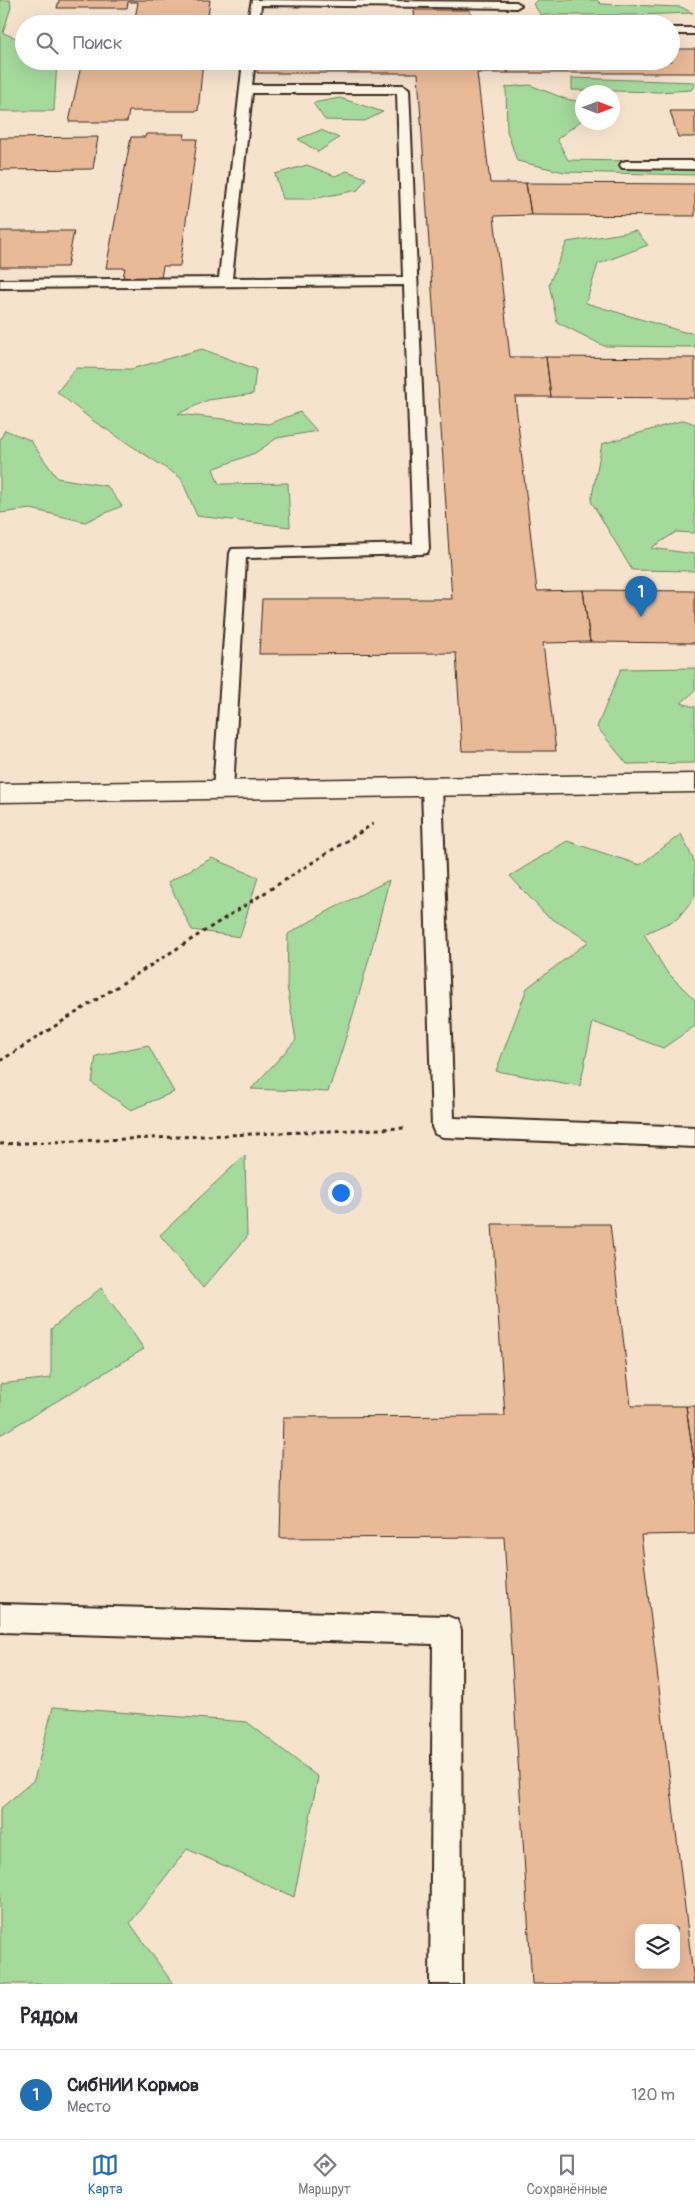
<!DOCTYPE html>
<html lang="ru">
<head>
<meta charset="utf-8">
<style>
	body { margin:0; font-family:Pangolin,sans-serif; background:#f2f2f3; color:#2b2b33 }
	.controls { position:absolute; right:15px; bottom:15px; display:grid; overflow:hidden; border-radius:10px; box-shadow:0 5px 20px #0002 }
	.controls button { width:45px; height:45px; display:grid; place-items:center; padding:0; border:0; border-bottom:1px solid #e1e1e2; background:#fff; color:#2b2b33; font:25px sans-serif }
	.compass { position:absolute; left:575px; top:85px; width:45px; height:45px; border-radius:50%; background:#fff; box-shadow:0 5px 20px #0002; rotate:90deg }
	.you { position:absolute; left:340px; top:1192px; width:18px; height:18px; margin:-12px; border:4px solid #fff; border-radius:50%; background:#1a73e8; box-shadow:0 0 0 8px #1a73e833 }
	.badge { display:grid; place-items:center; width:32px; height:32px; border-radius:50%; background:#1f6fb2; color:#fff; font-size:16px; font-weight:700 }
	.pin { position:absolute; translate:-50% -41px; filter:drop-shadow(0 1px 2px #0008) }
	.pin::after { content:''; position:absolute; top:26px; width:18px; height:15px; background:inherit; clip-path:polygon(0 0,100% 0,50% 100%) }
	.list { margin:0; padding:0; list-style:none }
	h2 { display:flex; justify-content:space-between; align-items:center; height:65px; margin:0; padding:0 20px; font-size:21px }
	h2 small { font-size:16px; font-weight:400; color:#7c7c81 }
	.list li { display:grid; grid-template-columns:32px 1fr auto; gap:15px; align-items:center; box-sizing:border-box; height:90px; padding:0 20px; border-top:1px solid #e1e1e2 }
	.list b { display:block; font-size:19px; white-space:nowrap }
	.list p { margin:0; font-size:16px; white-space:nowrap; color:#7c7c81 }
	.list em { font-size:16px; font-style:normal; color:#7c7c81 }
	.icon { flex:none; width:28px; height:28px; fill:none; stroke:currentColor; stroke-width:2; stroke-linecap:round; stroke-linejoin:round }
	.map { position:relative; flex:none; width:695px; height:1984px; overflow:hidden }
	.search { position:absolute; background:#fff; box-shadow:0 5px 20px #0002; left:15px; right:15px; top:15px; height:55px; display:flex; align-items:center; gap:12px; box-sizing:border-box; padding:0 18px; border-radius:28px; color:#7c7c81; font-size:19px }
	.sheet { height:155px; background:#fff }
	nav { display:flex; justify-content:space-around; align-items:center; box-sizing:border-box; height:70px; border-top:1px solid #e1e1e2; background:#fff; font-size:14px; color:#7c7c81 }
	nav a { display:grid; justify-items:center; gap:2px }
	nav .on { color:#1f6fb2 }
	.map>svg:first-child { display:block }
	.green { fill:#a5da9d; stroke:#70825e }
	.building { fill:#e8ba98; stroke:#3b2a1e; fill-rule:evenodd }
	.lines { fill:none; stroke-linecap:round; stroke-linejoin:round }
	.service-casing { stroke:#3b2a1e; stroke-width:4 }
	.minor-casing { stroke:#3b2a1e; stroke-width:3 }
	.path { stroke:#3b2a1e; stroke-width:3; stroke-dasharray:4 4; stroke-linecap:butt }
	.service { fill:#fcf5e5; fill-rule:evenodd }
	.minor { fill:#fcf5e5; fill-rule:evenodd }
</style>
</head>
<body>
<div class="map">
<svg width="695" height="1984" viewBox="0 0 695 1984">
	<rect width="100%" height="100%" fill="#f6e3ce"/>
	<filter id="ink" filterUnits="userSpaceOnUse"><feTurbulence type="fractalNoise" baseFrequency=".02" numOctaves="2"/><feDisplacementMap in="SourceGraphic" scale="10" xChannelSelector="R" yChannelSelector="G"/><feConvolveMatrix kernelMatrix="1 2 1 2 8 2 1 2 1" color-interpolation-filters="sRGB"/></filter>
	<g filter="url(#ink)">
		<!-- green -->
		<path class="green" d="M0 0H10L11 7 3 33 24 41V61H57L54 111H0Z
			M537 0H597L601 4 681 7 693 13 637 15H541L533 4Z
			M572 78 695 82V85L691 90 659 92 572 90Z
			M530 85 566 99 582 102V120L557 139 568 160 695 162V175L564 172 517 161 507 131 506 87Z
			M340 98 383 112 365 121 325 120 313 103Z
			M321 130 339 138 318 152 298 139Z
			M307 165 335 176 347 171 366 178 358 190 312 199H283L275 174Z
			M636 231 648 245 598 264 586 303 684 332 695 333V347L604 346 557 322 549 284 567 242Z
			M202 349 256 369 253 394 208 400 178 414 268 424 300 412 317 431 277 438 255 453 213 469 219 484 288 483 290 527 197 516 181 478 92 420 57 392 76 368 131 369Z
			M684 420 695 424V533L676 532 651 548 695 554V571L632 570 591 501 602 444Z
			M5 430 30 440 57 478 107 486 122 506 85 522 31 509 0 513V440Z
			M695 668V691L681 703 695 707V763L627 764 597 727 621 669Z
			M681 834 695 863V897L677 919 644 934 666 971 695 1000V1026L663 1048 593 1022 580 1086 496 1071 527 988 589 941 546 915 510 876 567 841 640 865Z
			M212 858 258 877 240 937 192 930 168 882Z
			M389 880C372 952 352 1022 328 1092L251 1089 296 1040 287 986 288 934 332 909Z
			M148 1045 174 1092 131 1110 92 1083 96 1056Z
			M245 1155 247 1237 203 1288 160 1235Z
			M101 1288 144 1349 0 1435V1384L51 1378V1329Z
			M53 1707 247 1722 318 1777 294 1897 187 1849 130 1923 173 1984H0V1809L34 1780Z"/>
		<!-- building -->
		<path class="building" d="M59 0H210L207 24H134L138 2H128L127 8H57Z
			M414 10H470L471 24H415Z
			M671 49H695V73H508L506 61H671Z
			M82 61H203L198 111H129L127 122H69Z
			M258 61H506L508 73H477L490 183H526L531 215 494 216 510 357H546L551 397H515L537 591 583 590 590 642 543 643 556 751H462L456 653 259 654 262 599H452L418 73H257Z
			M670 111H695V137H678Z
			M146 134H185L184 139H197L180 266H163L161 278H123L125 268H106L131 137H145Z
			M98 137 93 169 0 170V138Z
			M526 183 695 184V216L531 215Z
			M0 231H74L67 267H0Z
			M546 357 695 358V398L551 397Z
			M583 590 695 591V643L590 642Z
			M492 1224H610L631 1406H686L695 1469V1534L641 1535 694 1984H532L504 1537 280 1538 283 1417 505 1416ZM639 1928H676V1965H639Z
			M686 1406H695V1469Z"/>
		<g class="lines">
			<!-- service casing -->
			<g class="service-casing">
				<path id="service" d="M252 0 516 2 521 5 516 8 261 5 259 24H247Z
					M671 28H695V34H671Z
					M243 61H255L252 85H403L409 89 429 549 427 553 421 554 246 558 233 790 230 795 223 797 216 795 213 790 230 553 232 549 413 544 404 285 0 288V280L219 278ZM252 93H397L403 277 232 278Z
					M626 161H695V169L622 168 620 165 622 162Z
					M432 780 439 782 442 787 454 1118 695 1127V1147L443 1137 435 1134 432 1127 422 787 425 782Z
					M0 1604 447 1616 457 1620 461 1630 462 1984H430L433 1644 0 1632Z"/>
			</g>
			<!-- minor casing -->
			<g class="minor-casing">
				<path id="minor" d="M695 774V792L0 802V784Z"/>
			</g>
			<!-- path -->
			<path class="path" d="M0 1061 373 824
				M0 1144 405 1128"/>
			<!-- service -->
			<use href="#service" class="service"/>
			<!-- minor -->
			<use href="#minor" class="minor"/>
		</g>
	</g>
</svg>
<div class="controls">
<button><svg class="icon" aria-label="layers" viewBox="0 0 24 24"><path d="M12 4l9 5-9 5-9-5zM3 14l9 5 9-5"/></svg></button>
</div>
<svg class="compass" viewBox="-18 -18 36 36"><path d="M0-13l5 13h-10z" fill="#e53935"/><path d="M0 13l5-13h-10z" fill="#7c7c81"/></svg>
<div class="you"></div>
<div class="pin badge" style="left:641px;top:617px">1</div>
<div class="search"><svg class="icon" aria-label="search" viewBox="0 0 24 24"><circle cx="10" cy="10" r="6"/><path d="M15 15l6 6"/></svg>Поиск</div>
</div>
<section class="sheet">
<h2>Рядом<small></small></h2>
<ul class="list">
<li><span class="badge">1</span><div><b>СибНИИ Кормов</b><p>Место</p></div><em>120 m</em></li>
</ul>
</section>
<nav>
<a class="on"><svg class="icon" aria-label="map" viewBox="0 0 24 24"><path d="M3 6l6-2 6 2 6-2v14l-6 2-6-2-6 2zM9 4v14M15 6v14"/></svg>Карта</a>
<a><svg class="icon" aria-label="directions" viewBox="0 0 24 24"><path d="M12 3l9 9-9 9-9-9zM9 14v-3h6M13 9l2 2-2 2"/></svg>Маршрут</a>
<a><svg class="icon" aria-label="saved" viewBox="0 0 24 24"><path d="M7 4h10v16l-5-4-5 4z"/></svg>Сохранённые</a>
</nav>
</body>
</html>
